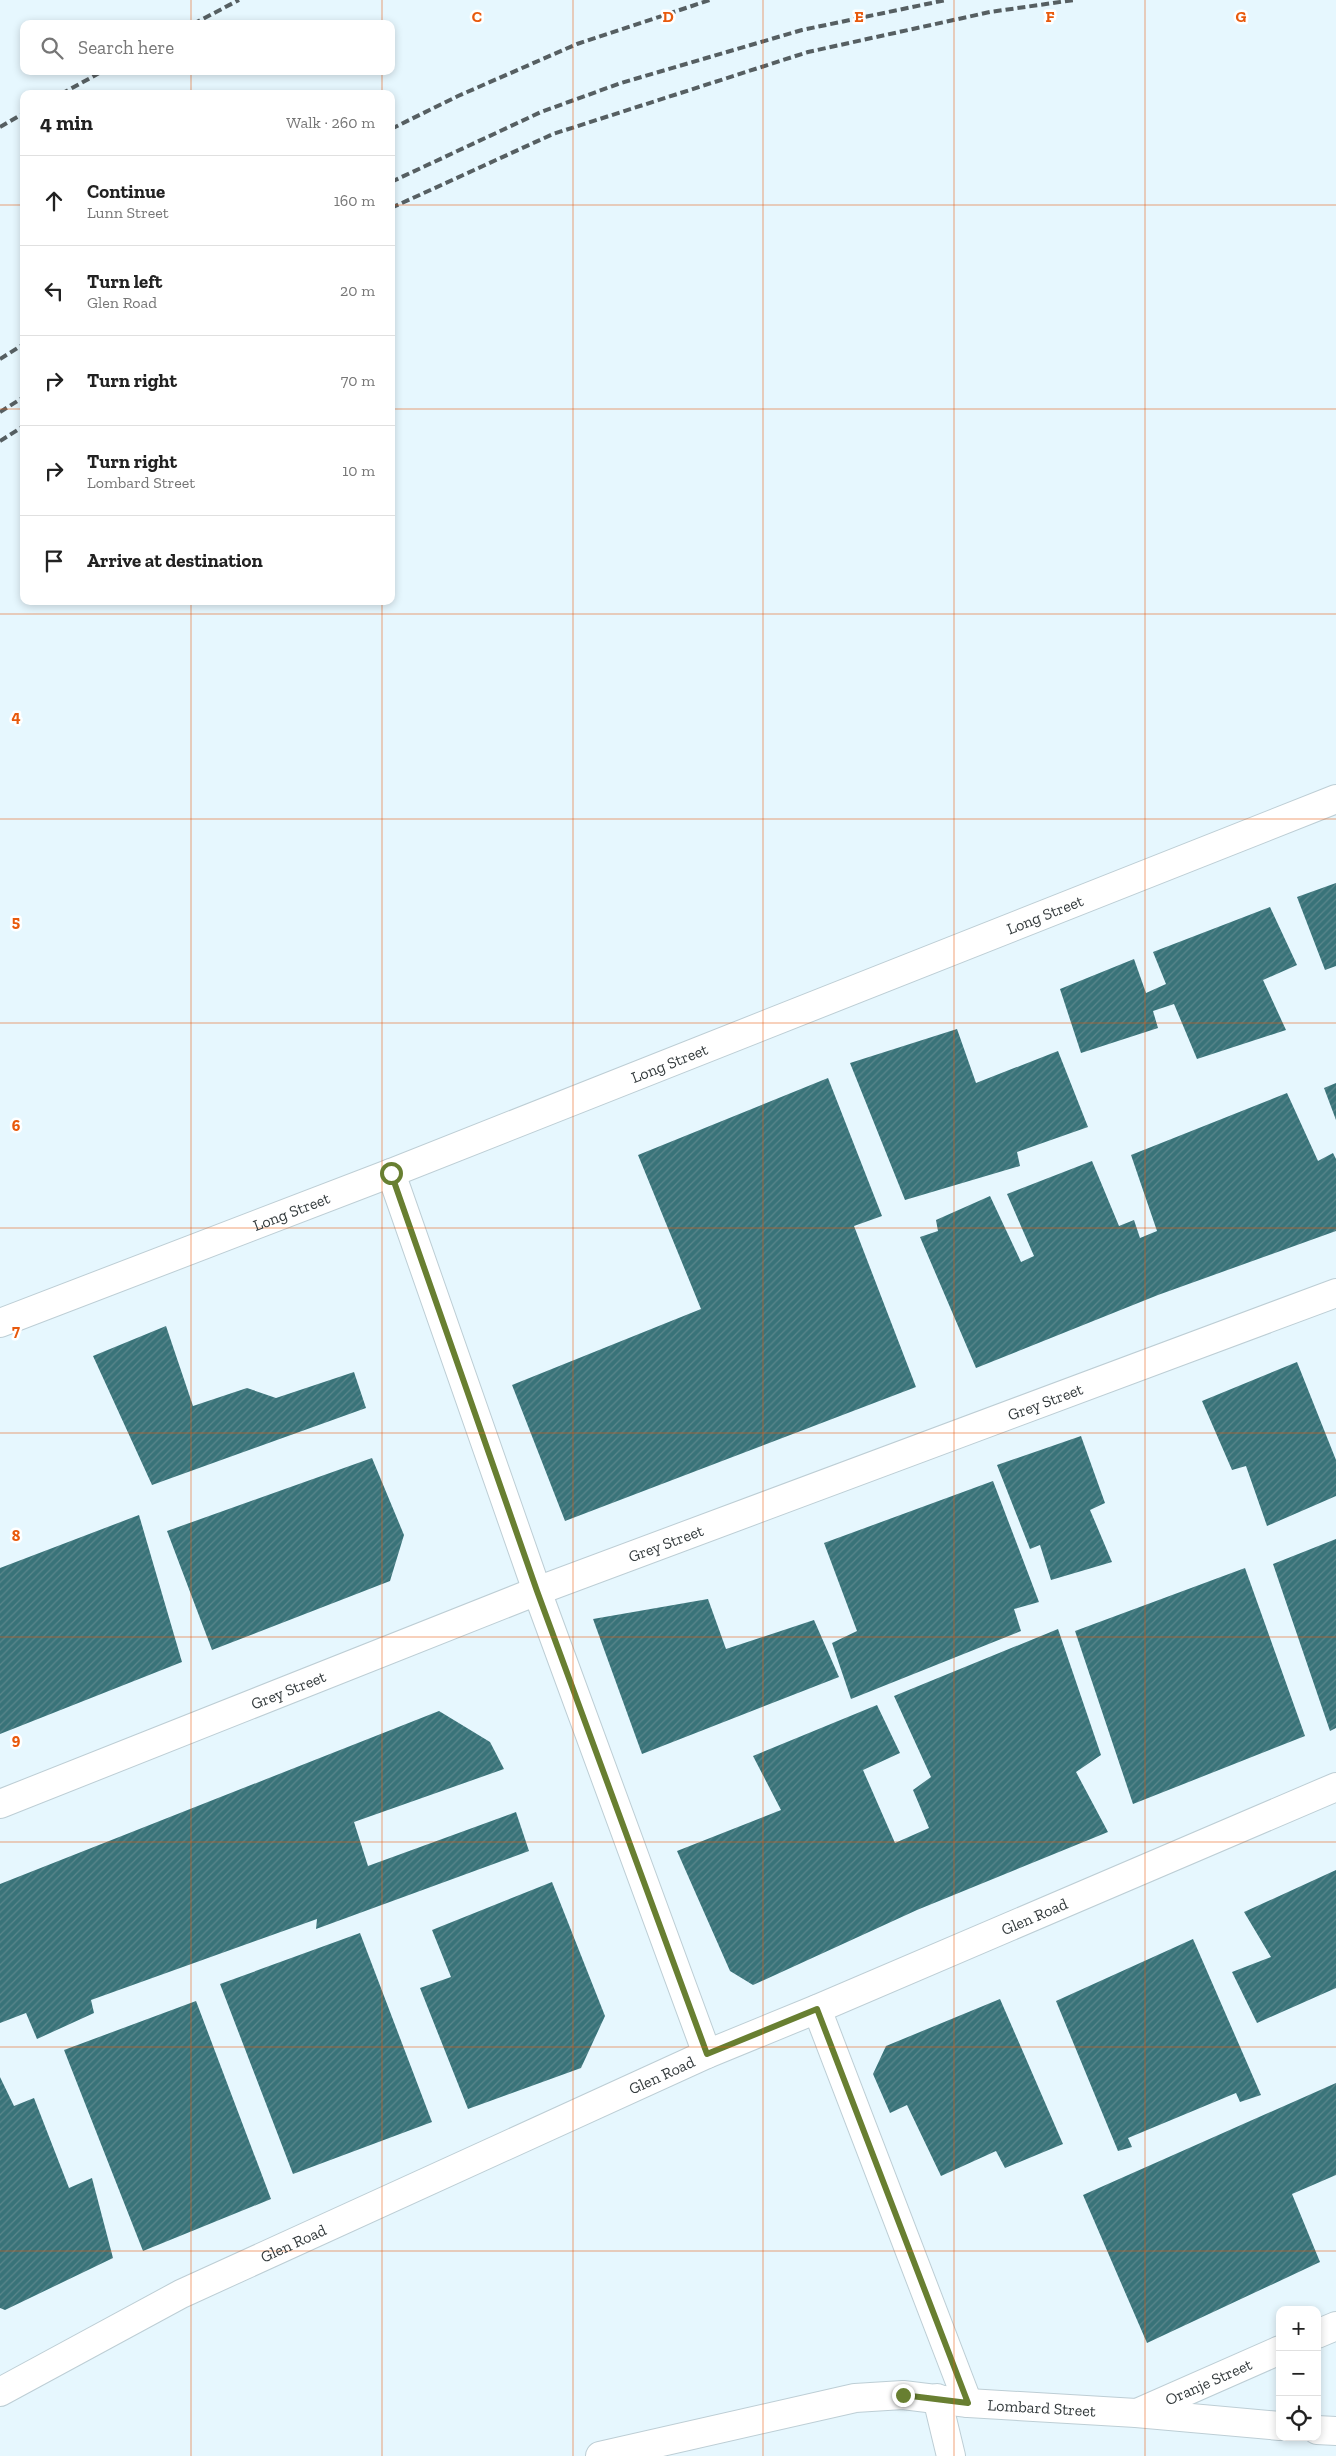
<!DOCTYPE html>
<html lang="en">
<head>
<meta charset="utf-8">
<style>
	body { margin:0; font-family:"Zilla Slab",serif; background:#f2f2f2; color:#222 }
	.controls { position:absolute; right:15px; bottom:15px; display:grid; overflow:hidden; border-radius:10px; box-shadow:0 2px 8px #0003 }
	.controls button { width:45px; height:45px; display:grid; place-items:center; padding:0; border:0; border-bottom:1px solid #e0e0e0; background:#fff; color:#222; font:25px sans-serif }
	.stop { position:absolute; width:15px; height:15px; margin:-11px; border:4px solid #687f31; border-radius:50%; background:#fff }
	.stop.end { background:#687f31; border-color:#fff; box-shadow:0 1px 5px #0008 }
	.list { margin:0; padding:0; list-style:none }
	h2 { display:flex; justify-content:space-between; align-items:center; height:65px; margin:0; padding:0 20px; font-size:21px }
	h2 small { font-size:16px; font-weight:400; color:#767676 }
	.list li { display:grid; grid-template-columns:32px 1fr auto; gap:15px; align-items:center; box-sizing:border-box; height:90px; padding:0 20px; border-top:1px solid #e0e0e0 }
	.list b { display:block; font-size:19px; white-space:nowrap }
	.list p { margin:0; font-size:16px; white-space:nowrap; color:#767676 }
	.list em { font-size:16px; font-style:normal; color:#767676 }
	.icon { flex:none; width:28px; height:28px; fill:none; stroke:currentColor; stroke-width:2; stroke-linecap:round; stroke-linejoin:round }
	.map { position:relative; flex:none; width:1336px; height:2456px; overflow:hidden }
	.search { position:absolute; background:#fff; box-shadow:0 2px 8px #0003; left:20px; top:20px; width:375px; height:55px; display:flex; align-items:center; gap:12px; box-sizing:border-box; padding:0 18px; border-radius:10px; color:#767676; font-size:19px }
	.panel { position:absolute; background:#fff; box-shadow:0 2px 8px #0003; left:20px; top:90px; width:375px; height:515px; border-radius:10px }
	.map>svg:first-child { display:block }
	.building { fill:url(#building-hatch) }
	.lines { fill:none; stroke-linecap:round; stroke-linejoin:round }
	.minor-casing { stroke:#bdced5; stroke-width:30 }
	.minor { stroke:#fff; stroke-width:28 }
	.rail { stroke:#565f62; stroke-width:4; stroke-dasharray:8 4; stroke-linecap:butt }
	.route { stroke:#687f31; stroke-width:6 }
	.grid { fill:none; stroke:#e8590c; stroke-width:1; stroke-opacity:0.55 }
	.labels { text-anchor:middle; stroke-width:5; stroke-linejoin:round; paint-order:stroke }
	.street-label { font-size:16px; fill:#343b3d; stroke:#fff }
	.grid-label { font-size:16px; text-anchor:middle; font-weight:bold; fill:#e8590c; stroke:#fff; stroke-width:5; stroke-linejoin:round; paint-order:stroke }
</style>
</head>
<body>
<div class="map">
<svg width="1336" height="2456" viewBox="0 0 1336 2456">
	<defs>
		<pattern id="building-hatch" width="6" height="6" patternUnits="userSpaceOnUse" patternTransform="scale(1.25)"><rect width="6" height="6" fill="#397379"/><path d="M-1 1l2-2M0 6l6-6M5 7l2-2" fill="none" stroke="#5b878c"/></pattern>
	</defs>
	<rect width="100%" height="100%" fill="#e6f7fe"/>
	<!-- building -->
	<path class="building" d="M1336 883V966L1325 970 1297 897Z
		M1270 907 1297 965 1263 980 1286 1030 1197 1059 1174 1004 1153 1011 1158 1028 1081 1053 1060 989 1134 959 1146 993 1166 984 1153 952Z
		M957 1029 976 1083 1058 1051 1088 1127 1017 1152 1020 1166 905 1200 850 1063Z
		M828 1078 882 1216 854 1226 916 1387 565 1521 512 1385 701 1309 638 1155Z
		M1336 1083V1120L1324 1088Z
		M1287 1093 1318 1161 1333 1153 1336 1159V1231L1158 1295 976 1368 920 1237 938 1231 936 1220 990 1196 1021 1262 1034 1256 1007 1194 1092 1161 1119 1226 1134 1220 1140 1238 1157 1231 1131 1155Z
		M166 1326 193 1406 247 1388 276 1398 354 1372 366 1408 152 1485 93 1356Z
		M1297 1362 1336 1460V1496L1267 1526 1246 1466 1232 1470 1202 1401Z
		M1081 1436 1105 1503 1090 1510 1112 1562 1051 1580 1040 1545 1030 1549 997 1465Z
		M372 1458 404 1535 390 1581 212 1650 167 1531Z
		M993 1481 1039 1602 1014 1609 1021 1631 851 1699 832 1643 857 1631 824 1543Z
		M139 1515 182 1662 0 1734V1568Z
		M1336 1539V1728L1330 1731 1273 1564Z
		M1245 1568 1305 1736 1133 1804 1075 1631Z
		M708 1599 726 1649 814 1620 839 1677 642 1754 593 1619Z
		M1058 1629 1101 1755 1076 1772 1108 1832 917 1910 753 1985 730 1971 677 1851 781 1810 753 1756 877 1705 900 1753 863 1770 895 1843 929 1828 913 1790 931 1777 894 1696Z
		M439 1711 490 1742 504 1769 354 1822 368 1866 516 1812 529 1851 316 1929 317 1919 91 2000 94 2013 37 2039 26 2013 0 2023V1884Z
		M1336 1870V1988L1257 2023 1232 1972 1271 1957 1244 1912Z
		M552 1882 605 2016 581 2068 468 2109 420 1988 451 1977 432 1930Z
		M360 1933 432 2122 293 2174 220 1984Z
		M1193 1939 1261 2095 1240 2102 1236 2093 1128 2138 1132 2147 1118 2151 1056 2001Z
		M1000 1999 1063 2144 1005 2168 996 2151 941 2176 907 2105 890 2113 873 2074 886 2046Z
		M196 2001 271 2199 143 2251 64 2050Z
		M0 2077 14 2106 34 2098 69 2188 92 2178 113 2258 5 2310 0 2308Z
		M1336 2083V2175L1292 2194 1320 2262 1147 2343 1083 2195Z"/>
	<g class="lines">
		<!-- minor casing -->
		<g class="minor-casing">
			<g id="minor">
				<path d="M391 1173 537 1591 707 2054"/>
				<path id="s1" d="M0 1323 391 1173 1336 799"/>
				<path id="s2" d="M0 1804 537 1591 1336 1293"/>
				<path d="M817 2009 968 2403"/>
				<path d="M1317 2334 1336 2326"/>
				<path id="s3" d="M0 2392 181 2294 707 2054 817 2009 1336 1787"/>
				<path d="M937 2398 951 2456"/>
				<path id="s4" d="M1137 2413 1280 2350"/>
				<path d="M1317 2430 1336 2431"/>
				<path id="s5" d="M600 2456 855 2398 903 2395 968 2403 1136 2413 1280 2426"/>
			</g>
		</g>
		<!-- minor -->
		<use href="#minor" class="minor"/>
		<!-- rail -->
		<path class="rail" d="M193 24 239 0
			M61 94 103 71
			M0 127 24 113
			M391 129 458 96 577 44 710 0
			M391 182 541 112 621 83 802 30 946 0
			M391 208 553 134 808 52 990 12 1074 0
			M0 359 24 344
			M0 412 24 397
			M0 441 24 426"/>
	</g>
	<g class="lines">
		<!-- route -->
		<path class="route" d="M391 1173 537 1591 707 2054 817 2009 968 2403 903 2395"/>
	</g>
	<!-- grid -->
	<path class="grid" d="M191 0V24M382 0V24M573 0V2456M763 0V2456M954 0V2456M1145 0V2456M191 71V94M382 71V94M0 205H24M391 205H1336M0 409H24M391 409H1336M191 601V2456M382 601V2456M0 614H1336M0 819H1336M0 1023H1336M0 1228H1336M0 1433H1336M0 1637H1336M0 1842H1336M0 2047H1336M0 2251H1336"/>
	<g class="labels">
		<!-- street labels -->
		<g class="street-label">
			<text dy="6" stroke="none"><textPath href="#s1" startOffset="1122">Long Street</textPath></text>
			<text dy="6" stroke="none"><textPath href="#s1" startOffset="718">Long Street</textPath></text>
			<text dy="6" stroke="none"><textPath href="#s1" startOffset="312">Long Street</textPath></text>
			<text dy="6" stroke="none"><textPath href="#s2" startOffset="1120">Grey Street</textPath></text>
			<text dy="6" stroke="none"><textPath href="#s2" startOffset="715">Grey Street</textPath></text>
			<text dy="6" stroke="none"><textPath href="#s2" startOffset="310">Grey Street</textPath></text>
			<text dy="6" stroke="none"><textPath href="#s3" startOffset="1139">Glen Road</textPath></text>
			<text dy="6" stroke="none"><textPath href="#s3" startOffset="734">Glen Road</textPath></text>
			<text dy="6" stroke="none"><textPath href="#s3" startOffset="329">Glen Road</textPath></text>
			<text dy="6" stroke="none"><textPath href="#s4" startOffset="78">Oranje Street</textPath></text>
			<text dy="6" stroke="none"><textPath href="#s5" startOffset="449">Lombard Street</textPath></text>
		</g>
	</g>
	<g class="grid-label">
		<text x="477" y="22">C</text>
		<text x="668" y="22">D</text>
		<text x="859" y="22">E</text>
		<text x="1050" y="22">F</text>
		<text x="1241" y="22">G</text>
		<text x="16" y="722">4</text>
		<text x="16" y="927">5</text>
		<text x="16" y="1131">6</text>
		<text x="16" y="1336">7</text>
		<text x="16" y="1541">8</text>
		<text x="16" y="1745">9</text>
	</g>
</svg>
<div class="controls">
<button>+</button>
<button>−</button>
<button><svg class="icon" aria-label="locate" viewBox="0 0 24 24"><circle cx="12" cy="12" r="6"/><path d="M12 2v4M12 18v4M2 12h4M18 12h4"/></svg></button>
</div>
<div class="stop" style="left:391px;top:1173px"></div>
<div class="stop end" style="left:903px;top:2395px"></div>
<div class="search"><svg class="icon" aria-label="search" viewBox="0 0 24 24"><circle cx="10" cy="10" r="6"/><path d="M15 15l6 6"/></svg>Search here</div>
<section class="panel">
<h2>4 min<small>Walk · 260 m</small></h2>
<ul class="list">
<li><svg class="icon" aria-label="ahead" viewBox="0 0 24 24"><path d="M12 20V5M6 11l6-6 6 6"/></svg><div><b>Continue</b><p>Lunn Street</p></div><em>160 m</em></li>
<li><svg class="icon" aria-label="left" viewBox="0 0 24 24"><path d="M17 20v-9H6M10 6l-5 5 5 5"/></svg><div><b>Turn left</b><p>Glen Road</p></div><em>20 m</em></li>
<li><svg class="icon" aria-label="right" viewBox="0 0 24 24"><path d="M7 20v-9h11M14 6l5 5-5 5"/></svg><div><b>Turn right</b></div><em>70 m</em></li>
<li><svg class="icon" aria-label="right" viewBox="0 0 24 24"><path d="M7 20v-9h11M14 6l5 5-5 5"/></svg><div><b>Turn right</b><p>Lombard Street</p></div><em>10 m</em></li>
<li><svg class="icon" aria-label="arrive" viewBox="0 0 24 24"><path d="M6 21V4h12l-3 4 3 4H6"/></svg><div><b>Arrive at destination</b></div></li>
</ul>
</section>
</div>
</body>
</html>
